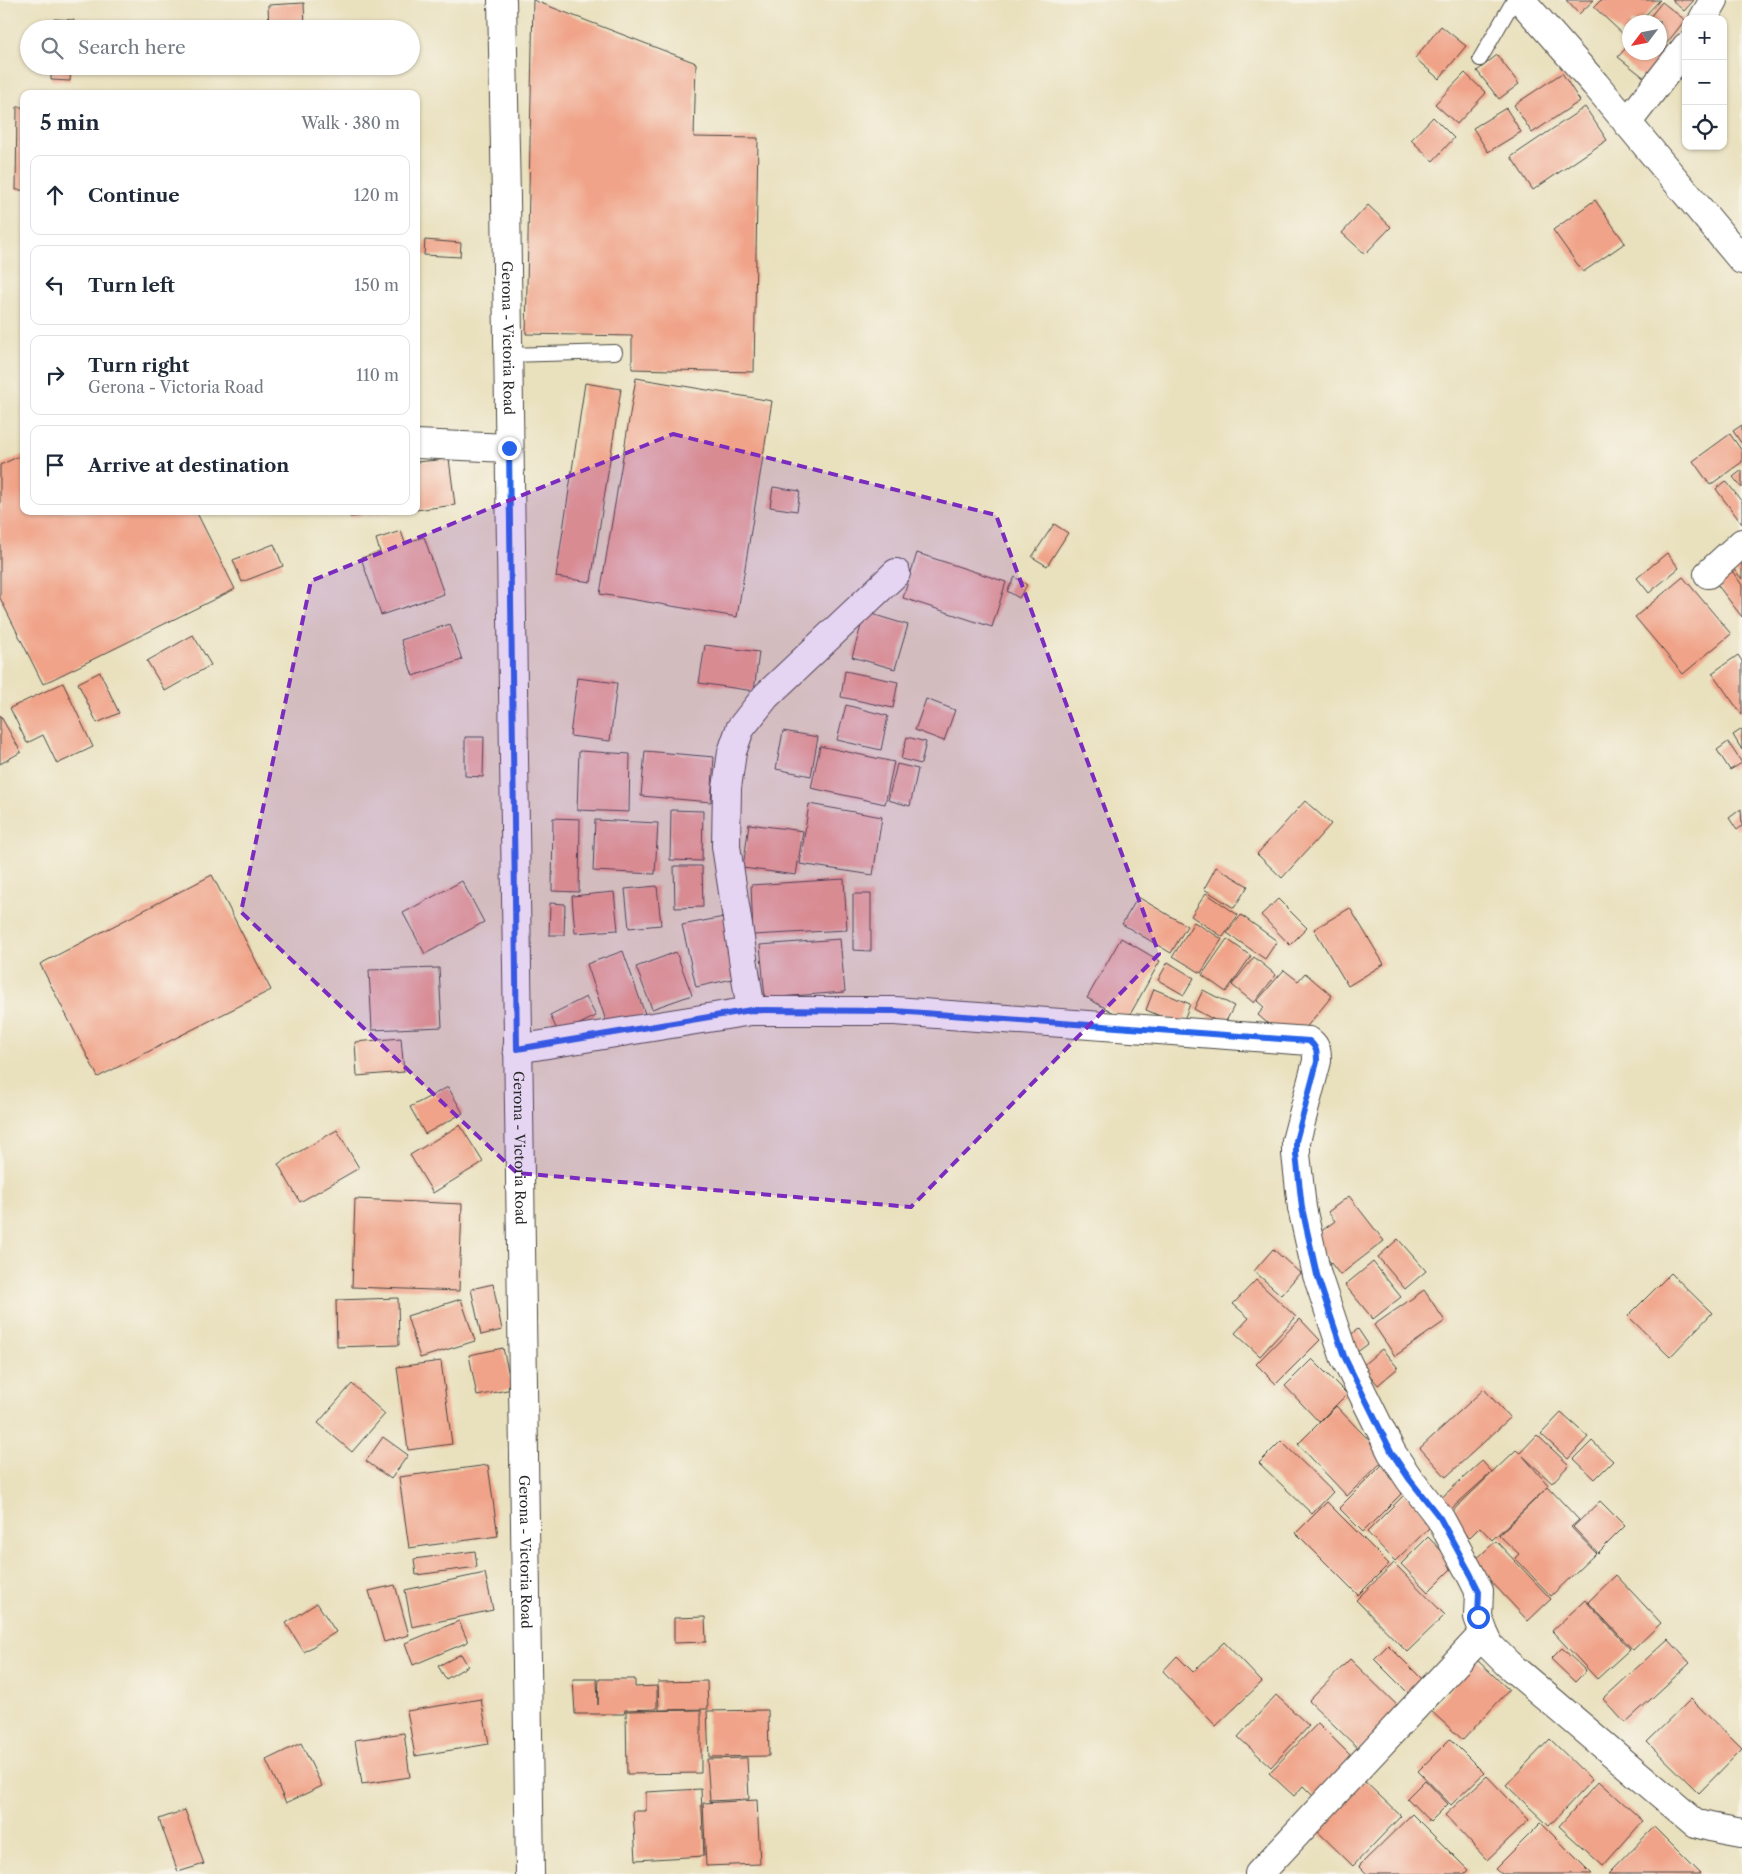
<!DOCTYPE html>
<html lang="en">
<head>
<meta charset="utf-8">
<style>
	body { margin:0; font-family:"Libre Caslon Text",serif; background:#f2f2f3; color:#1f2937 }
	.controls { position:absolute; right:15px; top:15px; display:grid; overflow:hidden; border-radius:10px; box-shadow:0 1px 4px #0004 }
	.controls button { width:45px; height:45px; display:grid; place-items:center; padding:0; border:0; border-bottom:1px solid #e0e1e3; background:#fff; color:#1f2937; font:25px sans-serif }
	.compass { position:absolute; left:1622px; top:15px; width:45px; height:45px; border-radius:50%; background:#fff; box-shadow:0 1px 4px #0004; rotate:238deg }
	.stop { position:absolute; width:15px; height:15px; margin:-11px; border:4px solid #2563eb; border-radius:50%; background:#fff }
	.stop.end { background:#2563eb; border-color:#fff; box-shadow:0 1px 5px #0008 }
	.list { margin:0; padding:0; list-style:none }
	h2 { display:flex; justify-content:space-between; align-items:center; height:65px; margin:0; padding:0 20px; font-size:21px }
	h2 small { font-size:16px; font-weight:400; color:#747a83 }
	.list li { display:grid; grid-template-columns:32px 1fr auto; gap:15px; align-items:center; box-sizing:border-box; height:80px; margin:0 10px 10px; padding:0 10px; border:1px solid #e0e1e3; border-radius:10px }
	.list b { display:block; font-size:19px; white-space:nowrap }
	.list p { margin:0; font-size:16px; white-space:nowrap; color:#747a83 }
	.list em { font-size:16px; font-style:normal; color:#747a83 }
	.icon { flex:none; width:28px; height:28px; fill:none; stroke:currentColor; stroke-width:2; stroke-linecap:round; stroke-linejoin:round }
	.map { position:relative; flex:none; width:1742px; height:1874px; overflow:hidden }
	.search { position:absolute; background:#fff; box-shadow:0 1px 4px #0004; left:20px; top:20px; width:400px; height:55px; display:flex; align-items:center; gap:12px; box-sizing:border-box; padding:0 18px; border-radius:28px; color:#747a83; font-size:19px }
	.panel { position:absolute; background:#fff; box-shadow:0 1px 4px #0004; left:20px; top:90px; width:400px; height:425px; border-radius:10px }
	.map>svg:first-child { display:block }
	.building { fill:#f0a388 }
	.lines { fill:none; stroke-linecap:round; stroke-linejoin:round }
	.lane-casing { stroke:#484641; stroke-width:16 }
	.street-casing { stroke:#484641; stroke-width:30 }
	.secondary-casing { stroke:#484641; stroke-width:30 }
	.lane { stroke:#fff; stroke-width:14 }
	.street { stroke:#fff; stroke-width:28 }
	.secondary { stroke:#fff; stroke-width:28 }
	.route { stroke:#2563eb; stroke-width:6 }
	.marked { fill:#7b2cbf; fill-opacity:0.2; stroke:#7b2cbf; stroke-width:4; stroke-dasharray:10 6; stroke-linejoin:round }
	.labels { text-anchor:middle; stroke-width:4; stroke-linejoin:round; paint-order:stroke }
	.street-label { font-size:14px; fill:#2b2b2b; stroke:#f7f3e8 }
</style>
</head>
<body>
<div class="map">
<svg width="1742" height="1874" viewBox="0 0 1742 1874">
	<rect width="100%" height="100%" fill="#f7f3e8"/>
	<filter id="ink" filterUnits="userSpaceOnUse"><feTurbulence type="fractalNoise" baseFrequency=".02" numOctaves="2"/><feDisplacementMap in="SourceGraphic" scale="10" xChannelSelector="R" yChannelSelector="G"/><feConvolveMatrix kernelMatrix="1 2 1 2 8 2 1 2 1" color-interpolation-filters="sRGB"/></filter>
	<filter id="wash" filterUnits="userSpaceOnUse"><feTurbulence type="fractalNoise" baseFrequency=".0096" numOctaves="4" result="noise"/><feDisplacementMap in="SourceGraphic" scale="20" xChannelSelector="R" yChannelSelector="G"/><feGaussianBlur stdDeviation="1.12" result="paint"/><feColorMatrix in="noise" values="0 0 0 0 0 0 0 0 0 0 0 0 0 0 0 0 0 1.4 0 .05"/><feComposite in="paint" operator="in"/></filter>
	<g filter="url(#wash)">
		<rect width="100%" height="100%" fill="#e9e0bd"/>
		<g id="blocks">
			<!-- building -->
			<path class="building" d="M533 0 696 63 694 137 758 138 754 372 632 369V336L526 334Z
				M1566 0H1594L1579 14Z
				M1601 0H1660L1639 22H1630V32L1625 36 1594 7Z
				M1672 0H1694L1684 11Z
				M1662 2 1685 20 1666 44 1660 39V22H1646Z
				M304 3 305 28 269 29 268 5Z
				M54 19 74 20 73 29H53Z
				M1441 26 1466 46 1439 79 1415 58Z
				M1630 43V52H1660V45L1668 52 1646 79 1618 57Z
				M1497 55 1519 84 1499 99 1477 71Z
				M51 66H71L70 81 51 80Z
				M1465 73 1486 93 1457 124 1435 104Z
				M1562 73 1580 101 1532 133 1514 105Z
				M17 107H24V190H16Z
				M1585 107 1607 140 1533 190 1511 157Z
				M1506 108 1521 132 1488 152 1473 128Z
				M1433 117 1454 138 1433 161 1411 140Z
				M1595 200 1625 243 1583 272 1553 230Z
				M1368 205 1391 227 1365 254 1342 233Z
				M425 240 461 243 460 257 424 255Z
				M636 378 772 401 737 617 600 594Z
				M585 383 621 389 591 582 556 577Z
				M1742 425V444L1733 431Z
				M1730 434 1742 451V462L1710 485 1693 461Z
				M24 454V511H196L235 589 43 684 0 598V465Z
				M449 459 455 505 416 510V462Z
				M1742 470V488L1733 477Z
				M1726 481 1742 502V524L1716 489Z
				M773 487 800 491 797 511 770 507Z
				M349 511H392V512L350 517Z
				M1054 524 1068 533 1047 566 1032 557Z
				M401 531 405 543 424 537 444 594 381 615 361 558 380 552 376 539Z
				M274 544 283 566 242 582 233 560Z
				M917 553 1006 582 992 627 903 598Z
				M1667 553 1679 568 1649 593 1637 578Z
				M1742 555V579L1730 565Z
				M1732 571 1742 585V617L1716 583Z
				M1015 577 1027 585 1019 598 1007 591Z
				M1683 577 1731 634 1683 674 1635 617Z
				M865 612 908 625 895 669 852 657Z
				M450 624 462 660 413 676 401 640Z
				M193 635 211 665 165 691 147 661Z
				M705 645 759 652 754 691 699 683Z
				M1738 655 1742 661V715L1712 673Z
				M845 671 898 682 893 708 841 697Z
				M100 672 119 713 97 723 78 683Z
				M577 678 617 683 610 741 570 736Z
				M63 683 93 747 57 764 43 735 27 743 10 708Z
				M926 699 955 710 944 741 915 730Z
				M846 705 888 716 881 750 837 740Z
				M0 715 21 752 0 764Z
				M1742 729V750L1733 735Z
				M783 731 818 737 811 776 776 769Z
				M465 737H484L483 777 465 776Z
				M907 737 926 742 921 764 901 759Z
				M1728 742 1742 763 1730 770 1717 750Z
				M820 746 894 762 885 804 811 788Z
				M579 751 630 754 629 812 577 810Z
				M645 751 714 757 711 802 641 796Z
				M897 764 918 769 910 806 888 800Z
				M1305 801 1331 824 1282 878 1257 854Z
				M809 804 882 817 873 875 800 864Z
				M1741 809 1742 826 1737 830 1729 818Z
				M671 810 703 811 702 861 670 860Z
				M553 818 580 819 579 892 552 891Z
				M595 820 658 823 655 874 593 871Z
				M749 824 803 831 796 875 743 868Z
				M674 866H702L703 907 675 908Z
				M1216 867 1248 886 1234 908 1204 889Z
				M212 875 271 990 98 1077 40 964Z
				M844 879 847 930 753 935 751 885Z
				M462 881 484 922 425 954 403 913Z
				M657 886 661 925 629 928 625 889Z
				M614 892 618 930 575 933 572 896Z
				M1206 893 1238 915 1223 937 1191 916Z
				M853 894H871V951L853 950Z
				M1138 897 1187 926 1171 953 1122 924Z
				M1278 899 1307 928 1290 945 1261 915Z
				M550 903 565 904 564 935H549Z
				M1350 908 1384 964 1348 986 1314 929Z
				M1241 915 1277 941 1265 959 1227 933Z
				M724 917 737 978 696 987 682 925Z
				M1194 922 1222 939 1201 973 1173 956Z
				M1121 938 1160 961 1127 1020 1087 998Z
				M840 939 845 992 765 998 760 945Z
				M1227 939 1251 956 1226 992 1202 975Z
				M623 951 645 1014 608 1027 587 964Z
				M676 952 692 995 652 1009 636 967Z
				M1254 957 1276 975 1254 1003 1232 985Z
				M1168 962 1194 978 1184 995 1158 980Z
				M439 968 442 1027 372 1030 369 970Z
				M1284 970 1298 981 1305 973 1332 996 1299 1036 1280 1034 1258 1015 1264 1007 1257 1001Z
				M1154 989 1190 1004 1182 1025 1146 1010Z
				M1203 990 1234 1006 1224 1025 1194 1009Z
				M586 997 596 1016 559 1034 550 1015Z
				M401 1038 404 1072 357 1076 355 1042Z
				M448 1087 463 1113 425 1134 410 1107Z
				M460 1125 483 1162 433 1193 410 1155Z
				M337 1130 359 1168 300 1202 278 1164Z
				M1349 1196 1384 1241 1340 1275 1312 1238 1335 1221 1328 1212Z
				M355 1199 462 1204 459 1291 352 1287Z
				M1398 1239 1426 1271 1405 1289 1378 1257Z
				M1273 1249 1300 1273 1281 1295 1254 1271Z
				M1373 1262 1401 1297 1373 1319 1345 1285Z
				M1671 1273 1712 1313 1670 1357 1628 1316Z
				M1256 1280 1296 1317 1260 1356 1235 1333 1249 1318 1233 1304Z
				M493 1284 502 1330 481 1335 471 1289Z
				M1424 1290 1445 1321 1395 1356 1374 1325Z
				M398 1298 399 1345 337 1347 336 1300Z
				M461 1299 475 1341 420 1358 407 1316Z
				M1300 1319 1320 1340 1276 1384 1256 1364Z
				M1358 1329 1368 1344 1356 1353 1345 1339Z
				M503 1348 512 1389 477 1396 469 1355Z
				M1382 1349 1398 1368 1378 1385 1362 1366Z
				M1312 1359 1347 1394 1319 1422 1285 1386Z
				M441 1361 452 1444 408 1450 397 1367Z
				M352 1384 385 1414 352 1452 318 1423Z
				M1484 1389 1510 1418 1446 1477 1420 1448Z
				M1336 1406 1386 1458 1347 1496 1298 1444Z
				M1561 1413 1588 1437 1568 1459 1541 1434Z
				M1537 1435 1569 1465 1552 1483 1523 1456 1549 1486 1492 1540 1480 1527 1469 1538 1447 1516 1516 1450 1520 1453Z
				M383 1437 408 1455 391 1479 366 1461Z
				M1281 1441 1333 1492 1312 1514 1259 1463Z
				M1592 1441 1613 1461 1595 1479 1574 1459Z
				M1482 1461 1492 1472 1450 1510 1440 1499Z
				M1383 1464 1407 1488 1363 1532 1339 1508Z
				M488 1465 498 1536 409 1548 399 1477Z
				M1548 1487 1579 1520 1571 1527 1596 1553 1551 1596 1515 1558 1519 1554 1499 1535Z
				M1405 1494 1434 1523 1395 1561 1367 1532Z
				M1600 1501 1625 1526 1598 1553 1573 1527Z
				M1327 1502 1389 1564 1358 1595 1296 1533Z
				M1428 1537 1455 1565 1428 1592 1401 1564Z
				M1496 1541 1551 1599 1528 1621 1473 1562Z
				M475 1551 477 1567 416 1575 414 1559Z
				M1394 1563 1445 1615 1407 1652 1356 1600Z
				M485 1573 493 1610 412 1627 405 1590Z
				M1616 1575 1661 1623 1633 1650 1588 1602Z
				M395 1585 409 1635 384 1642 369 1591Z
				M1585 1600 1630 1649 1597 1679 1552 1631Z
				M317 1603 336 1632 304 1652 286 1623Z
				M705 1617 706 1642 674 1643V1618Z
				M459 1621 468 1642 413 1665 405 1643Z
				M1668 1639 1690 1663 1625 1723 1603 1699Z
				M1224 1642 1262 1682 1216 1726 1163 1671 1177 1656 1193 1672Z
				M1388 1645 1423 1680 1409 1694 1374 1659Z
				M1562 1648 1586 1671 1575 1682 1551 1659Z
				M461 1654 468 1666 446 1679 438 1666Z
				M1350 1659 1404 1712 1364 1754 1309 1701Z
				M1477 1660 1509 1690 1463 1740 1431 1711Z
				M573 1679H597L598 1705 599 1679H635V1687L657 1686V1709L625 1710 624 1714H575Z
				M707 1681 708 1709 659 1710 658 1682Z
				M1276 1695 1309 1726 1271 1767 1238 1737Z
				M481 1699 489 1744 415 1756 407 1711Z
				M1691 1699 1742 1749 1699 1793 1647 1742Z
				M701 1710V1773L627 1774 626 1711Z
				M768 1710 769 1756 709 1757 707 1711Z
				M1318 1723 1356 1761 1318 1801 1303 1786 1294 1796 1269 1773Z
				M404 1733 410 1777 362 1784 355 1740Z
				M1450 1739 1484 1773 1451 1805 1418 1771Z
				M1550 1739 1592 1780 1549 1826 1506 1785Z
				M301 1743 322 1786 286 1803 266 1760Z
				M747 1758 749 1799 710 1801 707 1759Z
				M1487 1776 1529 1820 1487 1860 1445 1815Z
				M1360 1777 1401 1816 1353 1866 1312 1826Z
				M1425 1780 1448 1804 1430 1822 1407 1798Z
				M1599 1781 1643 1821 1603 1866 1559 1826Z
				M701 1789 704 1856 636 1860 633 1811H646V1792Z
				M757 1800 760 1864 706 1866 703 1803Z
				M185 1810 204 1864 178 1872 159 1819Z
				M1412 1814 1468 1870 1464 1874H1367L1359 1866Z
				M1541 1823 1592 1874H1501L1495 1869Z
				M1654 1827 1701 1874H1608Z"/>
		</g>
	</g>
	<g filter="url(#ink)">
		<use href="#blocks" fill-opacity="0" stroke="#484641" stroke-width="1"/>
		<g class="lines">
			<!-- lane casing -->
			<g class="lane-casing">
				<path id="lane" d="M1480 59 1514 0
					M508 355 615 352"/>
			</g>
			<!-- street casing -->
			<g class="street-casing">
				<path id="street" d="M1521 0 1595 84 1742 260
					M1703 19 1714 0
					M1627 123 1686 47
					M416 444 509 448
					M1708 574 1742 543
					M751 1011 726 846 727 788 732 752 740 729 766 696 896 573
					M517 1049 751 1011H895L1309 1041C1317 1047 1317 1052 1317 1061L1296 1141V1154L1302 1208 1317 1275 1344 1356 1392 1453 1410 1480 1440 1518 1471 1575 1479 1591 1478 1617 1484 1633 1490 1646 1508 1664 1695 1823 1710 1827 1742 1833
					M1259 1874 1484 1633"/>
			</g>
			<!-- secondary casing -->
			<g class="secondary-casing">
				<g id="secondary">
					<path id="s1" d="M502 0 506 199 530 1874"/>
				</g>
			</g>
			<!-- lane -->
			<use href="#lane" class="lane"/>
			<!-- street -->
			<use href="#street" class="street"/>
			<!-- secondary -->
			<use href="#secondary" class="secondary"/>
		</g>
	</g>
	<g class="lines" filter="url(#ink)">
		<!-- route -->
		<path class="route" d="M509 448 517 1049 751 1010 895 1011 1309 1041C1317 1047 1317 1052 1317 1062L1296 1141V1154L1302 1208 1317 1275 1344 1356 1392 1453 1410 1480 1440 1518 1471 1575 1479 1591 1478 1617"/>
	</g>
	<!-- marked area -->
	<path class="marked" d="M673 434 996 515 1159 954 911 1207 517 1173 241 912 311 581Z"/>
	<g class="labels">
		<!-- street labels -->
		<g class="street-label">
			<text dy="5" stroke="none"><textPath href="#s1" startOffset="338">Gerona - Victoria Road</textPath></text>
			<text dy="5" stroke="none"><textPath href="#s1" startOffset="1148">Gerona - Victoria Road</textPath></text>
			<text dy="5" stroke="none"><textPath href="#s1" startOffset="1552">Gerona - Victoria Road</textPath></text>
		</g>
	</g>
</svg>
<div class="controls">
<button>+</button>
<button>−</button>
<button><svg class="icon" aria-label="locate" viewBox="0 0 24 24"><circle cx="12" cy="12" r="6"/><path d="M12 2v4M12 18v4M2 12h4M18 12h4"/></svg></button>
</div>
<svg class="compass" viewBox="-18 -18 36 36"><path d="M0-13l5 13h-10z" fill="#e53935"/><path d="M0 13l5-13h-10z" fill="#747a83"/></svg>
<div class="stop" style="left:1478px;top:1617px"></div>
<div class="stop end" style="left:509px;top:448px"></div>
<div class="search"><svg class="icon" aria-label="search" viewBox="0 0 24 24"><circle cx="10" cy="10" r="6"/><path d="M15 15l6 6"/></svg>Search here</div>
<section class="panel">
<h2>5 min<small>Walk · 380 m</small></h2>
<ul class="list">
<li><svg class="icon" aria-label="ahead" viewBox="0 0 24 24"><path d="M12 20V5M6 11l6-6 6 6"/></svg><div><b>Continue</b></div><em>120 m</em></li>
<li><svg class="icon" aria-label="left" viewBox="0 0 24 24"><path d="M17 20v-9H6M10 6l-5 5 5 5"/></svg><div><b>Turn left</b></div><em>150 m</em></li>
<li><svg class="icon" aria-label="right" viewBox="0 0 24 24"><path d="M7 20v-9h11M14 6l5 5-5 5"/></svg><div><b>Turn right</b><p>Gerona - Victoria Road</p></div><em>110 m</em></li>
<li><svg class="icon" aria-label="arrive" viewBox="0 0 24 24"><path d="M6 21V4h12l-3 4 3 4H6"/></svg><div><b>Arrive at destination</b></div></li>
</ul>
</section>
</div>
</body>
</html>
